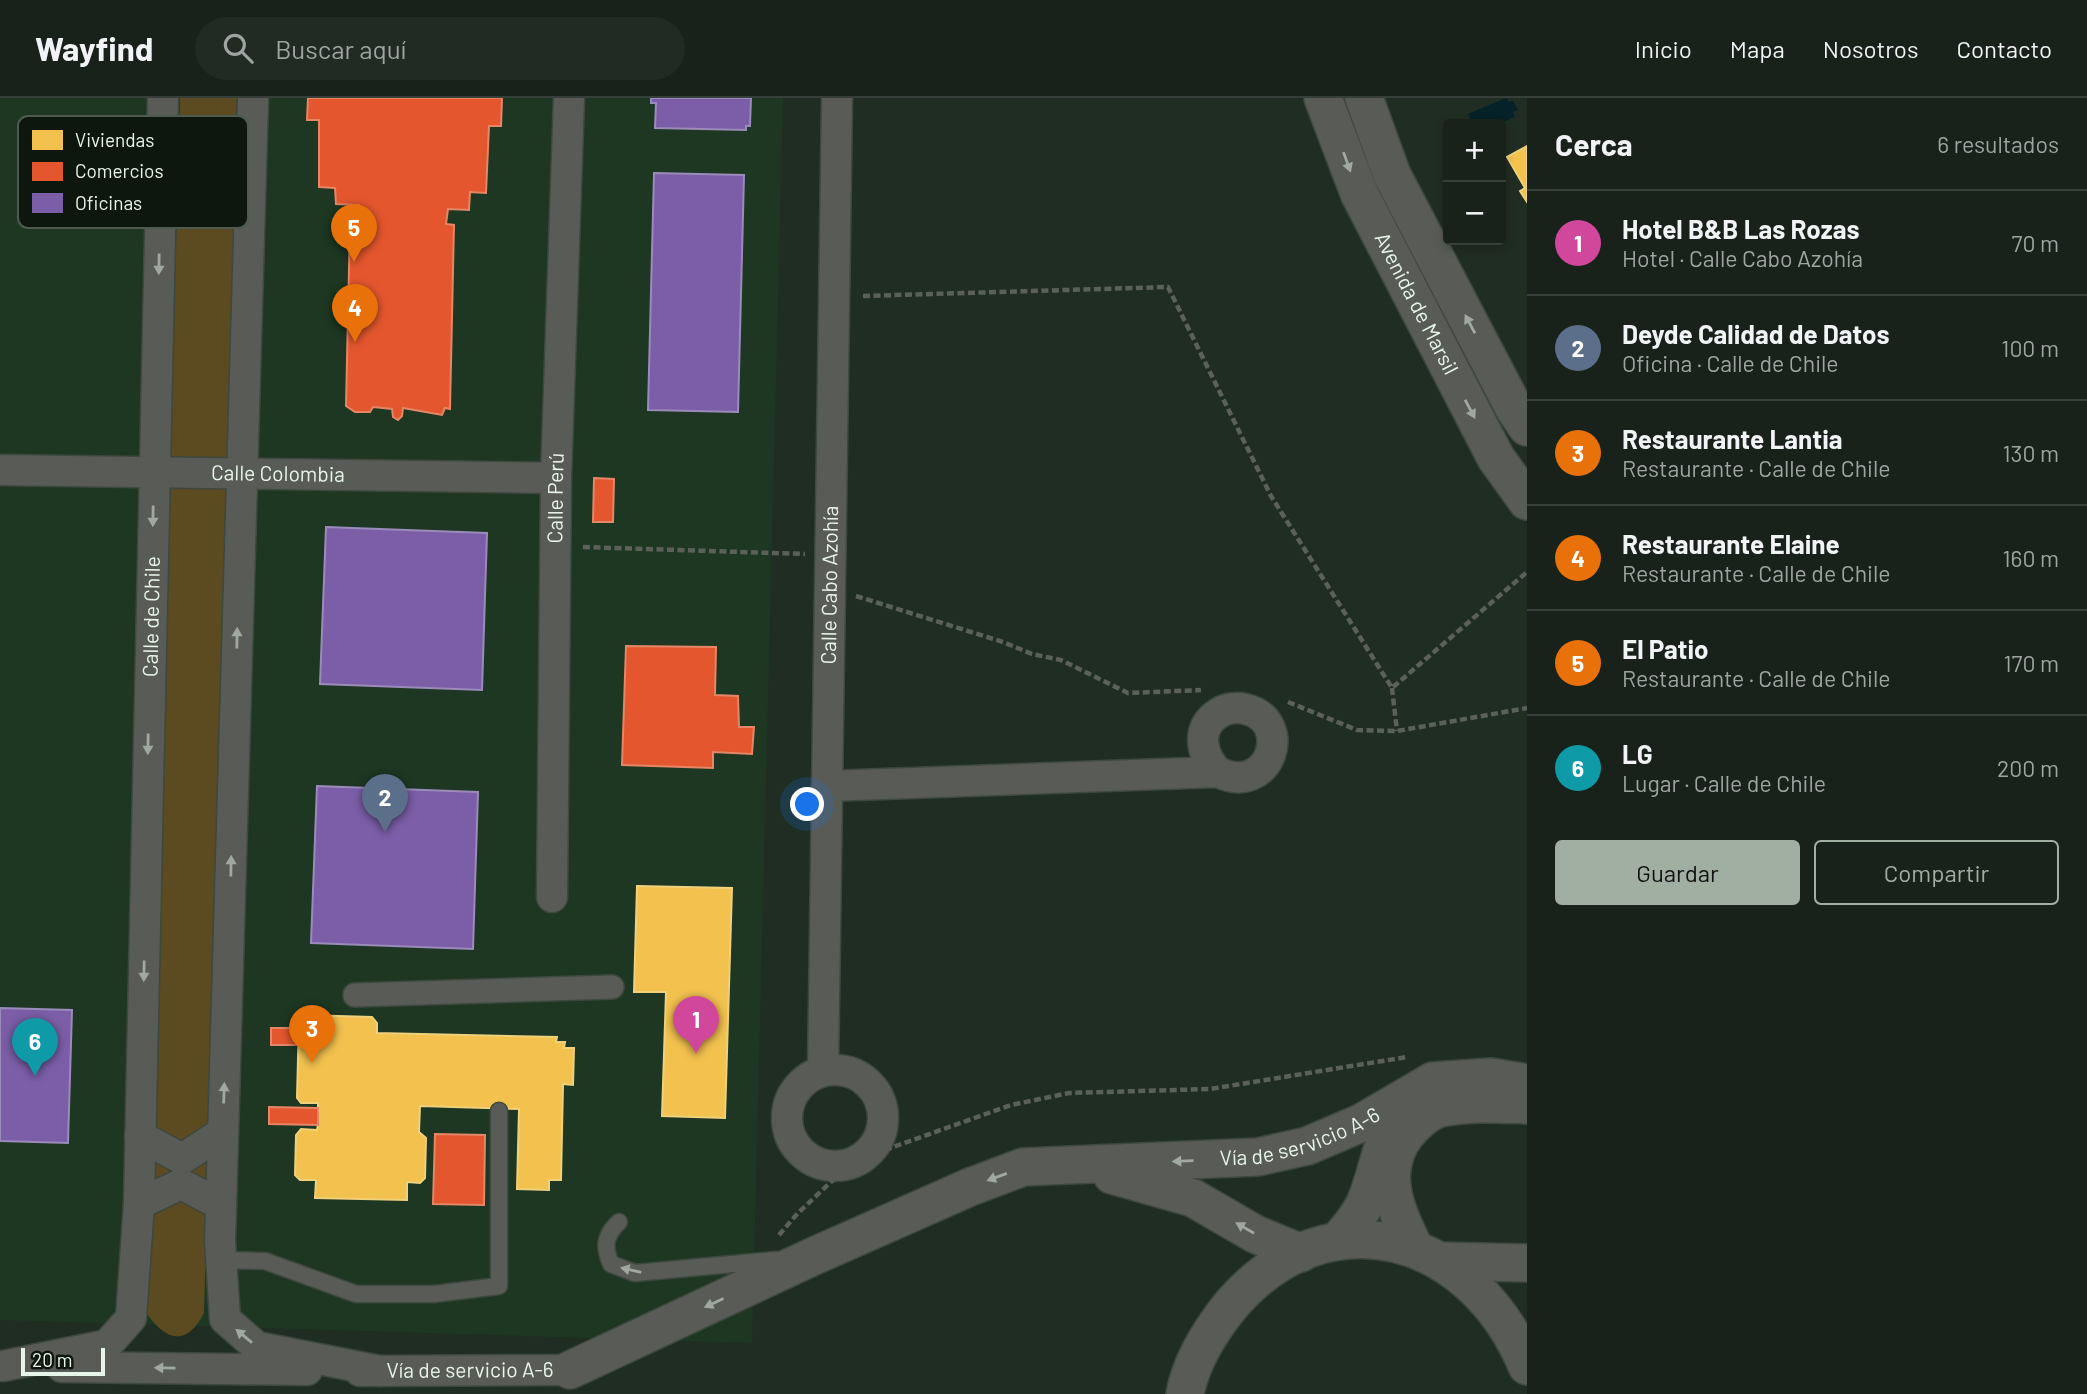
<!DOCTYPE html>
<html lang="es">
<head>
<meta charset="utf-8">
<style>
	body { margin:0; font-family:Barlow,sans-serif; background:#212a23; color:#f1f3f6 }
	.controls { position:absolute; right:21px; top:21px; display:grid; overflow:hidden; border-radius:7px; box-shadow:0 4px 10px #0003 }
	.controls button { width:63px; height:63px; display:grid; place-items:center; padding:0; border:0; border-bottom:2px solid #363f39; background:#18221a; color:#f1f3f6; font:35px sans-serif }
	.scale { position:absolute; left:21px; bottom:18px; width:84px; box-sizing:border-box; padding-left:7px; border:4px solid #e7f5e9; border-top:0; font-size:19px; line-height:24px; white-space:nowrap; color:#e7f5e9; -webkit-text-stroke:5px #0d170e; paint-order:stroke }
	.you { position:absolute; left:808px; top:707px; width:24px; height:24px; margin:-18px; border:5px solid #fff; border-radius:50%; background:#1a73e8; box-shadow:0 0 0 10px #1a73e833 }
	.badge { display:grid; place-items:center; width:46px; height:46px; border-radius:50%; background:#a1afa3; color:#fff; font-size:23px; font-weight:700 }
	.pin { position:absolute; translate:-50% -58px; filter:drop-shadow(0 2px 4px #0008) }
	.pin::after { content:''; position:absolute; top:37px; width:24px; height:21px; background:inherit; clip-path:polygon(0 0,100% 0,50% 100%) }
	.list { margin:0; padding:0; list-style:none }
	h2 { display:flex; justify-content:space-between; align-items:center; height:91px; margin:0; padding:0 28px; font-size:30px }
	h2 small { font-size:23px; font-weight:400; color:#9fa4a2 }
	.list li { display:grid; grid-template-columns:46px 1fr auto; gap:21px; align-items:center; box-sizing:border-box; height:105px; padding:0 28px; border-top:2px solid #363f39 }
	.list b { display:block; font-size:26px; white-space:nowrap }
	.list p { margin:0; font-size:23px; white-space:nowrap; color:#9fa4a2 }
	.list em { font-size:23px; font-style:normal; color:#9fa4a2 }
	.actions { display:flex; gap:14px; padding:21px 28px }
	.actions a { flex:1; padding:16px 0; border:2px solid #a1afa3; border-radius:7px; text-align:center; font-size:24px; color:#a1afa3 }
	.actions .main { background:#a1afa3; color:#111 }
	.icon { flex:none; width:38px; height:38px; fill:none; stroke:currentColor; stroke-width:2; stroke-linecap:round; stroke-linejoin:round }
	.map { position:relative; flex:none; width:1527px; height:1296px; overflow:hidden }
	header { display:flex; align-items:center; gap:42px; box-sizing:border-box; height:98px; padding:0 35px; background:#18221a; border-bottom:2px solid #363f39 }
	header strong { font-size:33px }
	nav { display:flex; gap:38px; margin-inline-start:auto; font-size:24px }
	.search { width:490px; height:63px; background:#212a23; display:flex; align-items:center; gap:18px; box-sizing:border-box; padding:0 24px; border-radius:38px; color:#9fa4a2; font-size:26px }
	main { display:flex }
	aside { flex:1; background:#18221a }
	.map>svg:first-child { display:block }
	.built { fill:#1d3722 }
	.green { fill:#5c4a21 }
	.water { fill:#042227 }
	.homes { fill:#f2c14e; stroke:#efd17c; stroke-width:2 }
	.shops { fill:#e4572e; stroke:#e58666; stroke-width:2 }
	.offices { fill:#7b5ea7; stroke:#9b8bbb; stroke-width:2 }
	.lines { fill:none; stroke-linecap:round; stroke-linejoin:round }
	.service-casing { stroke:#3d483f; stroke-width:19 }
	.pedestrian-casing { stroke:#3d483f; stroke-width:26 }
	.minor-casing { stroke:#3d483f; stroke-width:33 }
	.tertiary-casing { stroke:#3d483f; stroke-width:40 }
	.path { stroke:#5c605b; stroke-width:4.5; stroke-dasharray:7 3.5; stroke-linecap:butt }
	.service { stroke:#595c56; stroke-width:16 }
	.pedestrian { stroke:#595c56; stroke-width:23 }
	.minor { stroke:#595c56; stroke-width:30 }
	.tertiary { stroke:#595c56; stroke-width:37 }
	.oneway { fill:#a0a8a0 }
	.labels { text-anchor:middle; stroke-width:7; stroke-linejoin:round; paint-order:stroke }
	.street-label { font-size:21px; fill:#e7f5e9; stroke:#0d170e }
	.key { fill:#0d170e; stroke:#4e5a50; stroke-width:2 }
	.key-label { font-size:19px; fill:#e7f5e9 }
</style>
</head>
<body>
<header>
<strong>Wayfind</strong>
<div class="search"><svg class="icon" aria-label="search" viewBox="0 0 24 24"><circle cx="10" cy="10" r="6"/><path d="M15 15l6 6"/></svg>Buscar aquí</div>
<nav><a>Inicio</a><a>Mapa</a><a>Nosotros</a><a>Contacto</a></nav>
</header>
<main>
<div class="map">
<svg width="1527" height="1296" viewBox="0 0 1527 1296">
	<rect width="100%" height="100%" fill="#202d22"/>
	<!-- built -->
	<path class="built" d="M0 0H783L752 1245 0 1222Z"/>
	<!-- green -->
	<path class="green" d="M180 0H237L204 1215C187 1248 167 1244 147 1216Z"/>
	<!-- water -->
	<path class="water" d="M1506 0 1509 4 1513 3 1518 12 1513 14 1515 19 1499 26H1473L1468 16Z"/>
	<!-- homes -->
	<path class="homes" d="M1527 48V104L1520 93 1525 90 1507 59Z
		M637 788 732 790 725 1020 662 1018 666 894H634Z
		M304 917 372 919 377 925V935L557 939 556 944H565L564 950H574L573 987 563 986 561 1082H549V1092L517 1091 519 1011 420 1008 419 1034 426 1040 425 1080 420 1085 407 1084V1102L315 1100 316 1082H300L295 1077 296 1037 301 1031 317 1032 318 1027V1005H301L297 1000 299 922Z"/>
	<!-- shops -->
	<path class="shops" d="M308 0H502L501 28H489L486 95 470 94 469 112 448 111 446 126 454 127 450 311 445 310 442 317 403 310 402 318 398 322 393 319 392 311 373 309 370 314H355L346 308 350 124 358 123 359 107 336 106 335 90 319 89V22H307Z
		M594 380 614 381 613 424H593Z
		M626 548 716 549 715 597 738 598 739 629H754L752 656 713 654V670L622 667Z
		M271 930H298V947H271Z
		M269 1009 318 1010V1027L269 1026Z
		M435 1036 485 1037 484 1107 433 1106Z"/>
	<!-- offices -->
	<path class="offices" d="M651 0H751L750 28H746V32L655 30 656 5H651Z
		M654 75 744 77 738 314 648 312Z
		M326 429 487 435 482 592 320 586Z
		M317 688 478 694 473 851 311 845Z
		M0 910 72 912 68 1045 0 1043Z"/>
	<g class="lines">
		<!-- service casing -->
		<g class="service-casing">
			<path id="service" d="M619 1124C605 1137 603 1148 611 1166L635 1175 776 1162
				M221 1162 265 1163 356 1196H434L499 1188V1013"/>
		</g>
		<!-- pedestrian casing -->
		<g class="pedestrian-casing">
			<path id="pedestrian" d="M355 897 612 889"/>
		</g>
		<!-- minor casing -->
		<g class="minor-casing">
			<g id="minor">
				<path d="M253 0 220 1143 225 1221 257 1249 380 1273"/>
				<path id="s1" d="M0 372 556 380"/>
				<path d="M827 688 1218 674C1271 700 1295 622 1245 611 1237 609 1226 610 1219 615 1195 629 1201 658 1218 674"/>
				<path id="s2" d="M552 799 556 380 569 0"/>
				<circle cx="835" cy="1020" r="48"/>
				<path id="s3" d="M823 973 837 0"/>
				<path d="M140 1038 182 1061 223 1034"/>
				<path d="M139 1106 181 1086 221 1107"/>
				<path id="s4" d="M3 1268 107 1247 131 1220 139 1106 163 0"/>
				<path d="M62 1269 307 1272"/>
				<path id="s5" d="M360 1273 570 1272"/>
			</g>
		</g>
		<!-- tertiary casing -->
		<g class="tertiary-casing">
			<g id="tertiary">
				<path id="s6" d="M1323 0 1359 95 1496 360 1527 403"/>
				<path d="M1364 0 1392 77 1514 310 1527 329"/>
				<path d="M1112 1077 1193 1100 1255 1136 1301 1155"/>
				<path d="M1338 1143C1348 1131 1360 1118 1366 1103 1384 1059 1376 1035 1420 1005"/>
				<path d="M1414 1149C1395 1112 1378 1072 1407 1035 1416 1025 1428 1013 1441 1010 1470 1004 1498 1006 1527 1007"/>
				<path d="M1440 1163 1527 1165"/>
				<path id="s7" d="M570 1272 814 1158 970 1089 1023 1069 1258 1059 1307 1048 1361 1025 1433 983 1491 979 1527 985"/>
				<path d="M1185 1296C1191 1263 1210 1233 1231 1207 1329 1093 1473 1137 1527 1268"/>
			</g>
		</g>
		<!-- path -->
		<path class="path" d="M863 198 1168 189 1271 398 1392 590 1527 474
			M583 449 805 456
			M856 498 1003 544 1032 556 1061 562 1128 595 1201 592
			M1392 590 1397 633
			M1288 604 1357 632 1397 633 1527 610
			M865 1059 1011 1007 1069 995 1210 991 1407 959
			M779 1137 798 1115 850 1066"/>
		<!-- service -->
		<use href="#service" class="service"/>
		<!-- pedestrian -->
		<use href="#pedestrian" class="pedestrian"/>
		<!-- minor -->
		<use href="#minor" class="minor"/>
		<!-- tertiary -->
		<use href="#tertiary" class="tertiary"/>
	</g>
	<!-- one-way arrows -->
	<defs><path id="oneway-solid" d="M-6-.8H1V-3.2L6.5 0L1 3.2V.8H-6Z" transform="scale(1.75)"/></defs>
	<g class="oneway">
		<use href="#oneway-solid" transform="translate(1347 64) rotate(70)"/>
		<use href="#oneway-solid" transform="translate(159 166) rotate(91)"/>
		<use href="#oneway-solid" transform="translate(1470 226) rotate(-118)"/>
		<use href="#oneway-solid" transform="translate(1470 311) rotate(62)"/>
		<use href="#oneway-solid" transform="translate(153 418) rotate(91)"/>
		<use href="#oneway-solid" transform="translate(237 540) rotate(-89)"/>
		<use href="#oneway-solid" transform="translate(148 646) rotate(91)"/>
		<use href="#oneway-solid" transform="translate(231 768) rotate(-89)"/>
		<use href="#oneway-solid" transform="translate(144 873) rotate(91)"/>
		<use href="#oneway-solid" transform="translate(224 995) rotate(-88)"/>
		<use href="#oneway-solid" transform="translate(1183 1063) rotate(178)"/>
		<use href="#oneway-solid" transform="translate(997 1079) rotate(160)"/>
		<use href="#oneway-solid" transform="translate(1245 1130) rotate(-150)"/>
		<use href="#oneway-solid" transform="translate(631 1172) rotate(-167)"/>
		<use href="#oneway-solid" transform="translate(714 1205) rotate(155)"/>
		<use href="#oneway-solid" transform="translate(244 1238) rotate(-140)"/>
		<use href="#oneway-solid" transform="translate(165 1270) rotate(-179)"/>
	</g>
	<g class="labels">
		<!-- street labels -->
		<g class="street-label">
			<text dy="7" stroke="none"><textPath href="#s6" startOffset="226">Avenida de Marsil</textPath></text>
			<text dy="7" stroke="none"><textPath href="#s1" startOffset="278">Calle Colombia</textPath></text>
			<text dy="7" stroke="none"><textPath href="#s2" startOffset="399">Calle Perú</textPath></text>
			<text dy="7" stroke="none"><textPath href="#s3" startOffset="486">Calle Cabo Azohía</textPath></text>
			<text dy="7" stroke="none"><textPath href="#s4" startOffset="844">Calle de Chile</textPath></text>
			<text dy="7" stroke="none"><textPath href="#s7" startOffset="777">Vía de servicio A-6</textPath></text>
			<text dy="7" stroke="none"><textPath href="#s5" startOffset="110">Vía de servicio A-6</textPath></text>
		</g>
	</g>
	<!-- legend -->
	<rect x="18" y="18" width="230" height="112" rx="10" class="key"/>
	<rect x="32" y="32" width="31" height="20" fill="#f2c14e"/>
	<rect x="32" y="64" width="31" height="19" fill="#e4572e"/>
	<rect x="32" y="95" width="31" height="20" fill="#7b5ea7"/>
	<g class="key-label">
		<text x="75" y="49">Viviendas</text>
		<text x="75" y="80">Comercios</text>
		<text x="75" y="112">Oficinas</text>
	</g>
</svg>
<div class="controls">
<button>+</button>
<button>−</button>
</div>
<div class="scale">20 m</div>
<div class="you"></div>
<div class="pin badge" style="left:696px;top:956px;background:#d1479c">1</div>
<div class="pin badge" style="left:385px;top:734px;background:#5c6f8a">2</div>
<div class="pin badge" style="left:312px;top:965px;background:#e8710a">3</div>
<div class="pin badge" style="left:355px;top:244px;background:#e8710a">4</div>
<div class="pin badge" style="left:354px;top:164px;background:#e8710a">5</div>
<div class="pin badge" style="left:35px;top:978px;background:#0f9aa8">6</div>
</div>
<aside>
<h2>Cerca<small>6 resultados</small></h2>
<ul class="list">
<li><span class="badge" style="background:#d1479c">1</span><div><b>Hotel B&amp;B Las Rozas</b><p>Hotel · Calle Cabo Azohía</p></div><em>70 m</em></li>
<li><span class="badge" style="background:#5c6f8a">2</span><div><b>Deyde Calidad de Datos</b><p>Oficina · Calle de Chile</p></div><em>100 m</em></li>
<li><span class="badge" style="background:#e8710a">3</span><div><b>Restaurante Lantia</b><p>Restaurante · Calle de Chile</p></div><em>130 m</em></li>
<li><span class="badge" style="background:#e8710a">4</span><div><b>Restaurante Elaine</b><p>Restaurante · Calle de Chile</p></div><em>160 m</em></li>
<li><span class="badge" style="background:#e8710a">5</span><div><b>El Patio</b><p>Restaurante · Calle de Chile</p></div><em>170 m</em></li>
<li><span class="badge" style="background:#0f9aa8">6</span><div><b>LG</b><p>Lugar · Calle de Chile</p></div><em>200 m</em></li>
</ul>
<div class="actions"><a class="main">Guardar</a><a>Compartir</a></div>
</aside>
</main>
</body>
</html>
